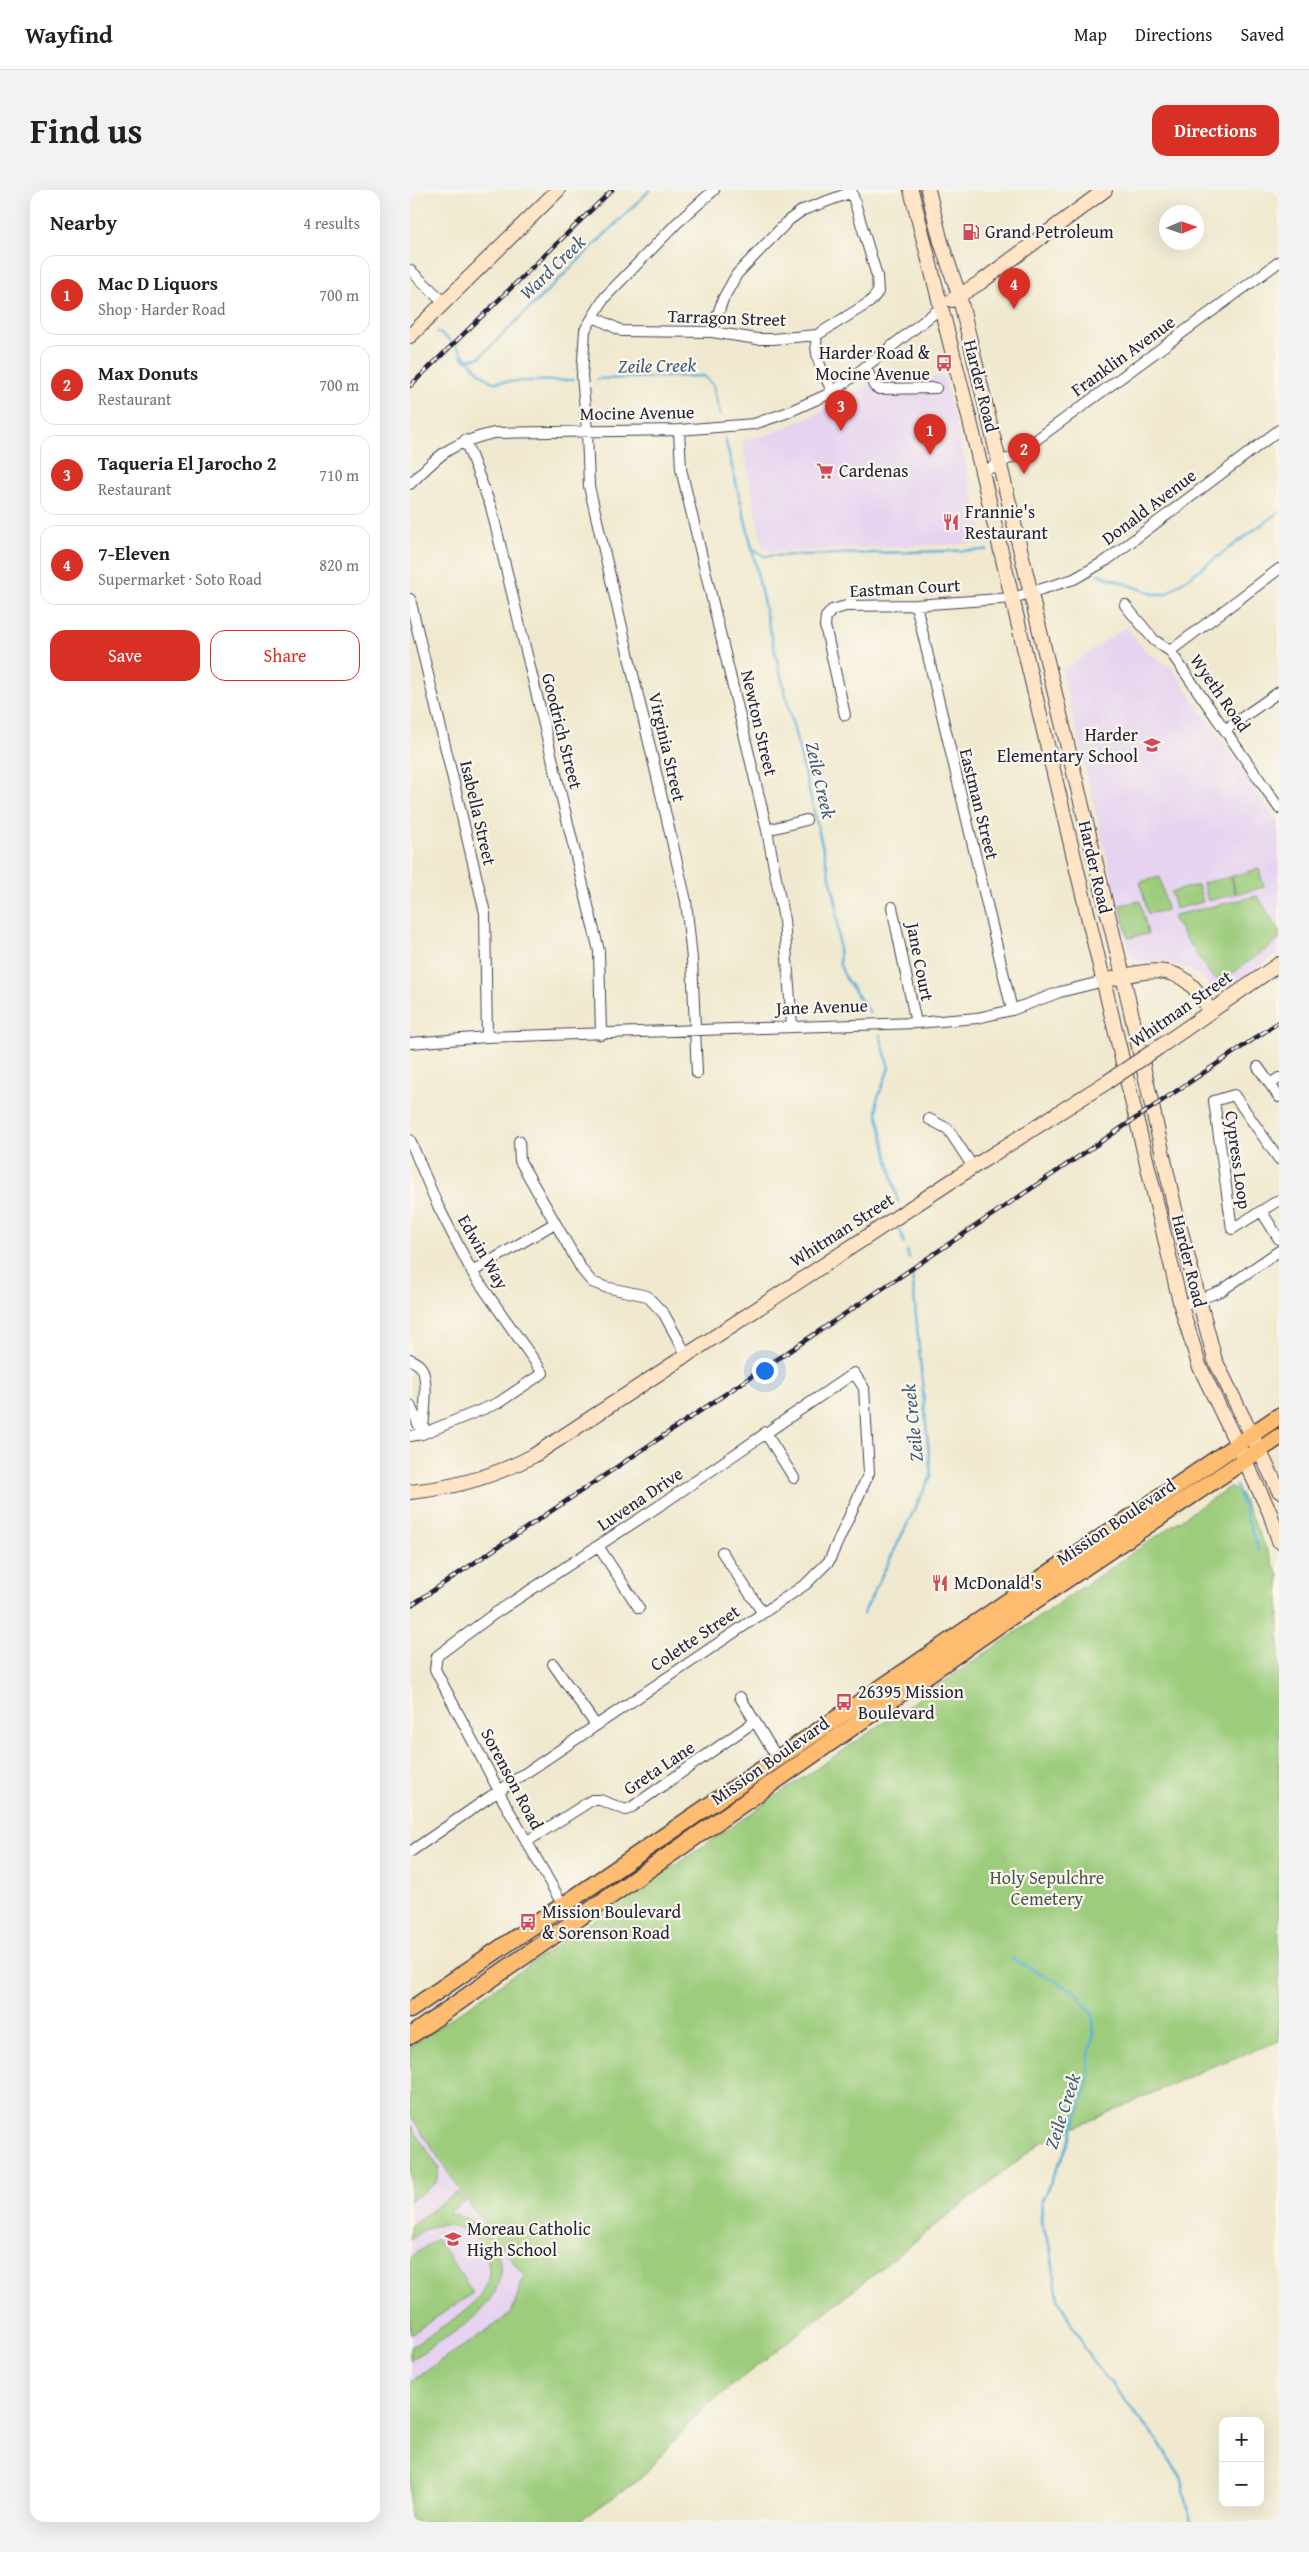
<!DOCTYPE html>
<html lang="en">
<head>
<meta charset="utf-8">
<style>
	body { margin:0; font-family:"Gentium Book Plus",serif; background:#f2f2f2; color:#202124 }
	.controls { position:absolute; right:15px; bottom:15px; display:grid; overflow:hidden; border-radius:10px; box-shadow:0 5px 20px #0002 }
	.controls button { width:45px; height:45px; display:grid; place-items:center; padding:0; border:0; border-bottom:1px solid #e0e0e0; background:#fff; color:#202124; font:25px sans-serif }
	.compass { position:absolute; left:749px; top:15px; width:45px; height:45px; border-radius:50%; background:#fff; box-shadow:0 5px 20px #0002; rotate:88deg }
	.you { position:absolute; left:354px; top:1180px; width:18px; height:18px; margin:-12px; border:4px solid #fff; border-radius:50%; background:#1a73e8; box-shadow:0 0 0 8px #1a73e833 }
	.badge { display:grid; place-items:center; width:32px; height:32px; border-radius:50%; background:#d93025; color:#fff; font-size:16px; font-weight:700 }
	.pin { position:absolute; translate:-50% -41px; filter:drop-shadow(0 1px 2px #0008) }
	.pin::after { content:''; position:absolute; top:26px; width:18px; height:15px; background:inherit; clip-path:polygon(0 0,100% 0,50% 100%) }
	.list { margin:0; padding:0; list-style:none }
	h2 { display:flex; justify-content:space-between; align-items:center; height:65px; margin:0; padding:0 20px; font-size:21px }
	h2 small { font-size:16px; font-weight:400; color:#757577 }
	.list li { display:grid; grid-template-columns:32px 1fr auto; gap:15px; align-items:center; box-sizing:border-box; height:80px; margin:0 10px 10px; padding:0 10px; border:1px solid #e0e0e0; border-radius:15px }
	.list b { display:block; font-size:19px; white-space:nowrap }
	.list p { margin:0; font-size:16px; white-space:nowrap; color:#757577 }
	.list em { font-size:16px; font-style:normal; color:#757577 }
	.actions { display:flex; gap:10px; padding:15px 20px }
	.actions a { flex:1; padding:11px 0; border:1px solid #d93025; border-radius:15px; text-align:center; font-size:18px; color:#d93025 }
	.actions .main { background:#d93025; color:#fff }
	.map { position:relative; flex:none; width:869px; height:2332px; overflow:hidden; border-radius:15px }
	header { display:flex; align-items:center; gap:30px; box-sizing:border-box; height:70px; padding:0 25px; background:#fff; border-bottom:1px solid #e0e0e0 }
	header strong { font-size:24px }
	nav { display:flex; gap:28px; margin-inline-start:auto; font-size:18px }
	.intro { display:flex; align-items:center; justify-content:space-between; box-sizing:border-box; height:120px; padding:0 30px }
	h1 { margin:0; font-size:35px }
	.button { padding:12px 22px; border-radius:15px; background:#d93025; color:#fff; font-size:18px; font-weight:700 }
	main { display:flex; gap:30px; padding:0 30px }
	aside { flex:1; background:#fff; border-radius:15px; box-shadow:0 5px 20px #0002 }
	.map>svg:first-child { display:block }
	.built { fill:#e6d3f0 }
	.green { fill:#9ccc7b; stroke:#5f775b }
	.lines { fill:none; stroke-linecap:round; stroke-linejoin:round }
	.stream { stroke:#5db0d8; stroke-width:2.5 }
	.street-casing { stroke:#414051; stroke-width:12 }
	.secondary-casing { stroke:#414051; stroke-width:16 }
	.primary-casing { stroke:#414051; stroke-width:19 }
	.street { stroke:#fff; stroke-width:10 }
	.secondary { stroke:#ffe4c6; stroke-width:14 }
	.primary { stroke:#febc70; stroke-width:16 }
	.rail-casing { stroke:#22223b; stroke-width:4.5 }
	.rail { stroke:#fbf7ec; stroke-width:2.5; stroke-dasharray:8; stroke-linecap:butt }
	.secondary-bridge-casing { stroke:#414051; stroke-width:16; stroke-linecap:butt }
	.secondary-bridge { stroke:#ffe4c6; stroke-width:14 }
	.labels { text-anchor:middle; stroke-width:4.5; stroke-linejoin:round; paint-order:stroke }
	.poi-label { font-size:18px; fill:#22223b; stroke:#fbf7ec; text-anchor:start }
	.street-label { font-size:18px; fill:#22223b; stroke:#fbf7ec }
	.park-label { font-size:18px; fill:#47554e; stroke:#fbf7ec }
	.water-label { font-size:19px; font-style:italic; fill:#3a5b7a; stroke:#fbf7ec }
</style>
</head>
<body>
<header>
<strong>Wayfind</strong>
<nav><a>Map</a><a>Directions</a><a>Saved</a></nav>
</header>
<div class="intro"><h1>Find us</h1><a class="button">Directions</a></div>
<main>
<aside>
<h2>Nearby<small>4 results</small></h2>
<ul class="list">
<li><span class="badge">1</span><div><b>Mac D Liquors</b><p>Shop · Harder Road</p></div><em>700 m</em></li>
<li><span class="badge">2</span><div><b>Max Donuts</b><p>Restaurant</p></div><em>700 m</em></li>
<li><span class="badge">3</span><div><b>Taqueria El Jarocho 2</b><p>Restaurant</p></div><em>710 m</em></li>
<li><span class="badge">4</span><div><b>7-Eleven</b><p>Supermarket · Soto Road</p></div><em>820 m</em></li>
</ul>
<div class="actions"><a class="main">Save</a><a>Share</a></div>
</aside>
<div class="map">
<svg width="869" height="2332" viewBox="0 0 869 2332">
	<rect width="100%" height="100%" fill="#fbf7ec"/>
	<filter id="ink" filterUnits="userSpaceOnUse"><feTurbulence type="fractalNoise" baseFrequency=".02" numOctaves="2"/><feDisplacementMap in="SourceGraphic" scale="10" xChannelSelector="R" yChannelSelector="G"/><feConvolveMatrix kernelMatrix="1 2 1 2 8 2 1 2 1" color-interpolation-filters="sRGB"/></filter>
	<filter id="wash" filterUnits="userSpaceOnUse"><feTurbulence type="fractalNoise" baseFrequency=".0096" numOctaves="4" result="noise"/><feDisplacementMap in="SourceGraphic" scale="20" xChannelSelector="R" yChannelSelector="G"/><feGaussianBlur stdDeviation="1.12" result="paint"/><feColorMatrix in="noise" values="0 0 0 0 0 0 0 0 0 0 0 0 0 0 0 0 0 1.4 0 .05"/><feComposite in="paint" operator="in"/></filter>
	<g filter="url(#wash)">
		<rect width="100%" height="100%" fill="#f0e9cf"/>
		<!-- built -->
		<path class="built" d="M534 187 575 353 362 362 353 360 332 250 355 246 397 228 429 212 458 193Z
			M716 437 735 460 762 478 865 629 869 630V763L813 801 803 800 789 785 772 776 728 771 722 769 719 761 652 481Z
			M0 1925 58 2012 114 2086 102 2124 0 2192Z"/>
		<!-- green -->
		<path class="green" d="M849 679 854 697 826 704 822 686Z
			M750 687 757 720 738 724 730 692Z
			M821 687 825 704 798 711 793 693Z
			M788 695 793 712 765 719 761 702Z
			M847 706 869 739V750L814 789 809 790 802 787 763 729 765 725Z
			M730 711 738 744 718 748 710 715Z
			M819 1297 830 1303 869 1386V1851L803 1876 630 1953 291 2220 229 2290 167 2332H0V2192L101 2124 114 2086 58 2012 0 1925V1856Z
			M0 1935 29 1978 26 1993 0 2011Z
			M48 2002 55 2011 38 2023C59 2027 76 2037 85 2057 111 2113 36 2146 0 2170V2157C21 2143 64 2121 75 2098 89 2068 64 2033 31 2035 19 2036 10 2042 0 2049V2035Z
			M27 2049 63 2103 0 2145V2067Z"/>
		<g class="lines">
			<!-- stream -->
			<path class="stream" d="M27 142C51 153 61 181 83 192L163 190
				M50 166 56 170 70 167 240 0
				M187 189 294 186 303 195 310 225
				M315 248 342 358 354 366 577 360
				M342 358 356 424 426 712 430 775 436 789 460 823
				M688 384 744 404H756L869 322
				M470 845 479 878 467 910V922L488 1012
				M490 1039 494 1054
				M497 1061 499 1068
				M826 1296 848 1359
				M453 1424 521 1286 502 1083
				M601 1768 664 1801 682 1823 684 1842 679 1865V1891L657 1957 632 2010 631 2033 640 2056 648 2109 681 2169 748 2251 772 2290 781 2332"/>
		</g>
	</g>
	<g filter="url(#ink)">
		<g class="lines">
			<!-- street casing -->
			<g class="street-casing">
				<path id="street" d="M0 80 35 113
					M184 127 212 141 302 142 347 149H362L407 145 460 112 468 102 467 86 441 0
					M302 142 313 109 327 84 379 30 393 20 442 2
					M407 145C403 165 413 184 423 202
					M456 177 464 196 469 199 526 198
					M269 240 271 279 357 640 374 730 382 836
					M55 250 81 317 189 761 191 845
					M572 282 604 266 869 72
					M0 294C31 263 41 253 84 243L269 240 344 234 376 223 423 202 532 117
					M0 409 75 723 77 847
					M506 415 602 820
					M715 415 744 450 760 461 869 618
					M760 461 869 379
					M435 525 415 436 416 427 422 420 436 416 506 415 603 408 664 389 697 370 869 240
					M816 539 869 502
					M357 640 396 630
					M482 717 506 833
					M0 853 77 847 506 833 567 828 602 820 650 802 694 791
					M848 877 869 907
					M287 883 282 769 276 711 179 296 177 241 172 186 175 140 195 107 267 33 304 0
					M860 894 869 888
					M519 929 538 939 563 977
					M0 950 27 1014 62 1082 133 1183 88 1213 12 1244 0 1246
					M109 951 110 971 172 1080 182 1092 195 1097 237 1106 254 1124 276 1164
					M869 969 824 905 804 911 822 1039 869 1010
					M852 1022 869 1049
					M62 1082 145 1033
					M771 1116 811 1101 869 1061
					M0 1169C3 1171 7 1173 10 1176 20 1188 14 1229 12 1244
					M0 1215 12 1243
					M355 1242 384 1288
					M188 1356 229 1418
					M312 1362 352 1422
					M143 1474 185 1534
					M330 1507 368 1569
					M116 1652 182 1610H190L216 1620 222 1617 344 1532
					M0 1662 81 1606 89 1601 396 1394 419 1371 459 1283 454 1198 444 1183 255 1312 84 1424 27 1466 25 1479 29 1487 89 1601 93 1610 163 1733"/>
			</g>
			<!-- secondary casing -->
			<g class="secondary-casing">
				<path id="secondary" d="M501 0 558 223 771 1116 789 1175 860 1323 869 1351
					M518 0 531 52 549 105 713 786 765 1019 805 1170 869 1301
					M542 110 571 92 695 0
					M0 146 148 0
					M694 791C723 784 758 771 782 796 790 804 795 813 801 821
					M748 858 869 774
					M0 1302C45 1298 83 1287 123 1266L563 977 697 892"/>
			</g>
			<!-- primary casing -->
			<g class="primary-casing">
				<path id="primary" d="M0 1820 869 1226
					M0 1846 593 1432 869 1247"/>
			</g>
			<!-- street -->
			<use href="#street" class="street"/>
			<!-- secondary -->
			<use href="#secondary" class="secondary"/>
			<!-- primary -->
			<use href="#primary" class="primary"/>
			<!-- rail casing -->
			<g class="rail-casing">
				<path id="rail" d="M0 196 202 0
					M0 1416 869 832"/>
			</g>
			<!-- rail -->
			<use href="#rail" class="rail"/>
			<!-- secondary-bridge casing -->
			<g class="secondary-bridge-casing">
				<path id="secondary-bridge" d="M697 892 748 858"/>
			</g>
			<!-- secondary-bridge -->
			<use href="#secondary-bridge" class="secondary-bridge"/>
		</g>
	</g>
	<!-- icons -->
	<defs>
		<g id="fuel-bare" transform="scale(1.35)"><path d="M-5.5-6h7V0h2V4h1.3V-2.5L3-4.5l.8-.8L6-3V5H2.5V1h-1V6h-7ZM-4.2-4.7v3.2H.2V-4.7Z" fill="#d1495b" stroke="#fbf7ec" stroke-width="2.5" paint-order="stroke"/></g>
		<g id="bus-bare" transform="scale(1.35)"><path d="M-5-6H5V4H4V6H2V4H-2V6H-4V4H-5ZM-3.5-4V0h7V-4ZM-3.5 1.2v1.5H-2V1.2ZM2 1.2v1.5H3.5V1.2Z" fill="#d1495b" stroke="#fbf7ec" stroke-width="2.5" paint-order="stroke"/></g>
		<g id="supermarket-bare" transform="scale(1.35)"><path d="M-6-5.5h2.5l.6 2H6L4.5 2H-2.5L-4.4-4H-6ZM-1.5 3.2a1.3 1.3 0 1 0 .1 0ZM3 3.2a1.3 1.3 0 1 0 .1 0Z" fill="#d1495b" stroke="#fbf7ec" stroke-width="2.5" paint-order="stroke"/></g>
		<g id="restaurant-bare" transform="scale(1.35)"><path d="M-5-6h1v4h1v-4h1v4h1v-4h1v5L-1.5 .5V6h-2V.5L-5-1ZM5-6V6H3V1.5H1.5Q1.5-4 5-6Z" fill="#d1495b" stroke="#fbf7ec" stroke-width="2.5" paint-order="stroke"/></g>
		<g id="school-bare" transform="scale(1.35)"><path d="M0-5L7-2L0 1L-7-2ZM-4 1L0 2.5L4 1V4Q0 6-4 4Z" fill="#d1495b" stroke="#fbf7ec" stroke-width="2.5" paint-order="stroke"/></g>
	</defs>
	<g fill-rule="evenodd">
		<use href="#fuel-bare" x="561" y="42"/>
		<use href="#bus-bare" x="534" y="173"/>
		<use href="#supermarket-bare" x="415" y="281"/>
		<use href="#restaurant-bare" x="541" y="332"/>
		<use href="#school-bare" x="742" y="555"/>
		<use href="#restaurant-bare" x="530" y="1393"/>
		<use href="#bus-bare" x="434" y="1512"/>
		<use href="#bus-bare" x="118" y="1732"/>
		<use href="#school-bare" x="43" y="2049"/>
	</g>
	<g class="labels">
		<!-- poi labels -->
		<g class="poi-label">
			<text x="575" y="48">Grand Petroleum</text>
			<text x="520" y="169" text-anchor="end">Harder Road &amp;<tspan x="520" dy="21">Mocine Avenue</tspan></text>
			<text x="429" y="287">Cardenas</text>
			<text x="555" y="328">Frannie's<tspan x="555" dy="21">Restaurant</tspan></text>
			<text x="728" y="551" text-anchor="end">Harder<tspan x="728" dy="21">Elementary School</tspan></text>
			<text x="544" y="1399">McDonald's</text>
			<text x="448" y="1508">26395 Mission<tspan x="448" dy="21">Boulevard</tspan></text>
			<text x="132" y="1728">Mission Boulevard<tspan x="132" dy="21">&amp; Sorenson Road</tspan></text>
			<text x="57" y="2045">Moreau Catholic<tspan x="57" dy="21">High School</tspan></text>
		</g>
		<!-- street labels -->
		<g class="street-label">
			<text transform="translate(317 128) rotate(2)" y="6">Tarragon Street</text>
			<text transform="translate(713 166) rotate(-36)" y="6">Franklin Avenue</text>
			<text transform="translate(571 196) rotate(76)" y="6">Harder Road</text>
			<text transform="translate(227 223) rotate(-1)" y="6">Mocine Avenue</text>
			<text transform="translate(739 317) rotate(-37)" y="6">Donald Avenue</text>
			<text transform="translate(495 398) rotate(-3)" y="6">Eastman Court</text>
			<text transform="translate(810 503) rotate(55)" y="6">Wyeth Road</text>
			<text transform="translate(349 533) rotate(77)" y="6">Newton Street</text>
			<text transform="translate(152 541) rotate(76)" y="6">Goodrich Street</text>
			<text transform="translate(257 557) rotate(77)" y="6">Virginia Street</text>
			<text transform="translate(569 614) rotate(76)" y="6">Eastman Street</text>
			<text transform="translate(68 623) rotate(77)" y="6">Isabella Street</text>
			<text transform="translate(685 677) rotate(77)" y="6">Harder Road</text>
			<text transform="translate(510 772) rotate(79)" y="6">Jane Court</text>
			<text transform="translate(412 817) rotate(-2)" y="6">Jane Avenue</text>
			<text transform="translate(771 819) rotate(-35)" y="6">Whitman Street</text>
			<text transform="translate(828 970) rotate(82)" y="6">Cypress Loop</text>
			<text transform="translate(432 1040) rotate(-33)" y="6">Whitman Street</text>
			<text transform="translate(73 1062) rotate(60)" y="6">Edwin Way</text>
			<text transform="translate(779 1071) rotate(76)" y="6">Harder Road</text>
			<text transform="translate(230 1309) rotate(-34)" y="6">Luvena Drive</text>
			<text transform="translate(706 1332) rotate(-34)" y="6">Mission Boulevard</text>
			<text transform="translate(285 1448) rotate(-34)" y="6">Colette Street</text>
			<text transform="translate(360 1571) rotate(-35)" y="6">Mission Boulevard</text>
			<text transform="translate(249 1578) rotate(-34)" y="6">Greta Lane</text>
			<text transform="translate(102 1589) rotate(62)" y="6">Sorenson Road</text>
		</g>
		<!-- park labels -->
		<g class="park-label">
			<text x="637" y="1694">Holy Sepulchre<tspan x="637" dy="21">Cemetery</tspan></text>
		</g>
		<!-- water labels -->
		<g class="water-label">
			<text transform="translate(142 77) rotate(-44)" y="7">Ward Creek</text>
			<text transform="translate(247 175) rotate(-1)" y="7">Zeile Creek</text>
			<text transform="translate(411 590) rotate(77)" y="7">Zeile Creek</text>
			<text transform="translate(502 1233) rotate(-96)" y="7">Zeile Creek</text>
			<text transform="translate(652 1921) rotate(-72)" y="7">Zeile Creek</text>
		</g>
	</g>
</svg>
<div class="controls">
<button>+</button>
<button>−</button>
</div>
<svg class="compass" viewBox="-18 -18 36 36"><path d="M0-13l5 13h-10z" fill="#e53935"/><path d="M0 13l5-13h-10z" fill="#757577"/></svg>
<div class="you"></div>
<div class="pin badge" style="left:520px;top:265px">1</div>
<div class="pin badge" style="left:614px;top:284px">2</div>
<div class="pin badge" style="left:431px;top:241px">3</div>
<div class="pin badge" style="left:604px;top:119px">4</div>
</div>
</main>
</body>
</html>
